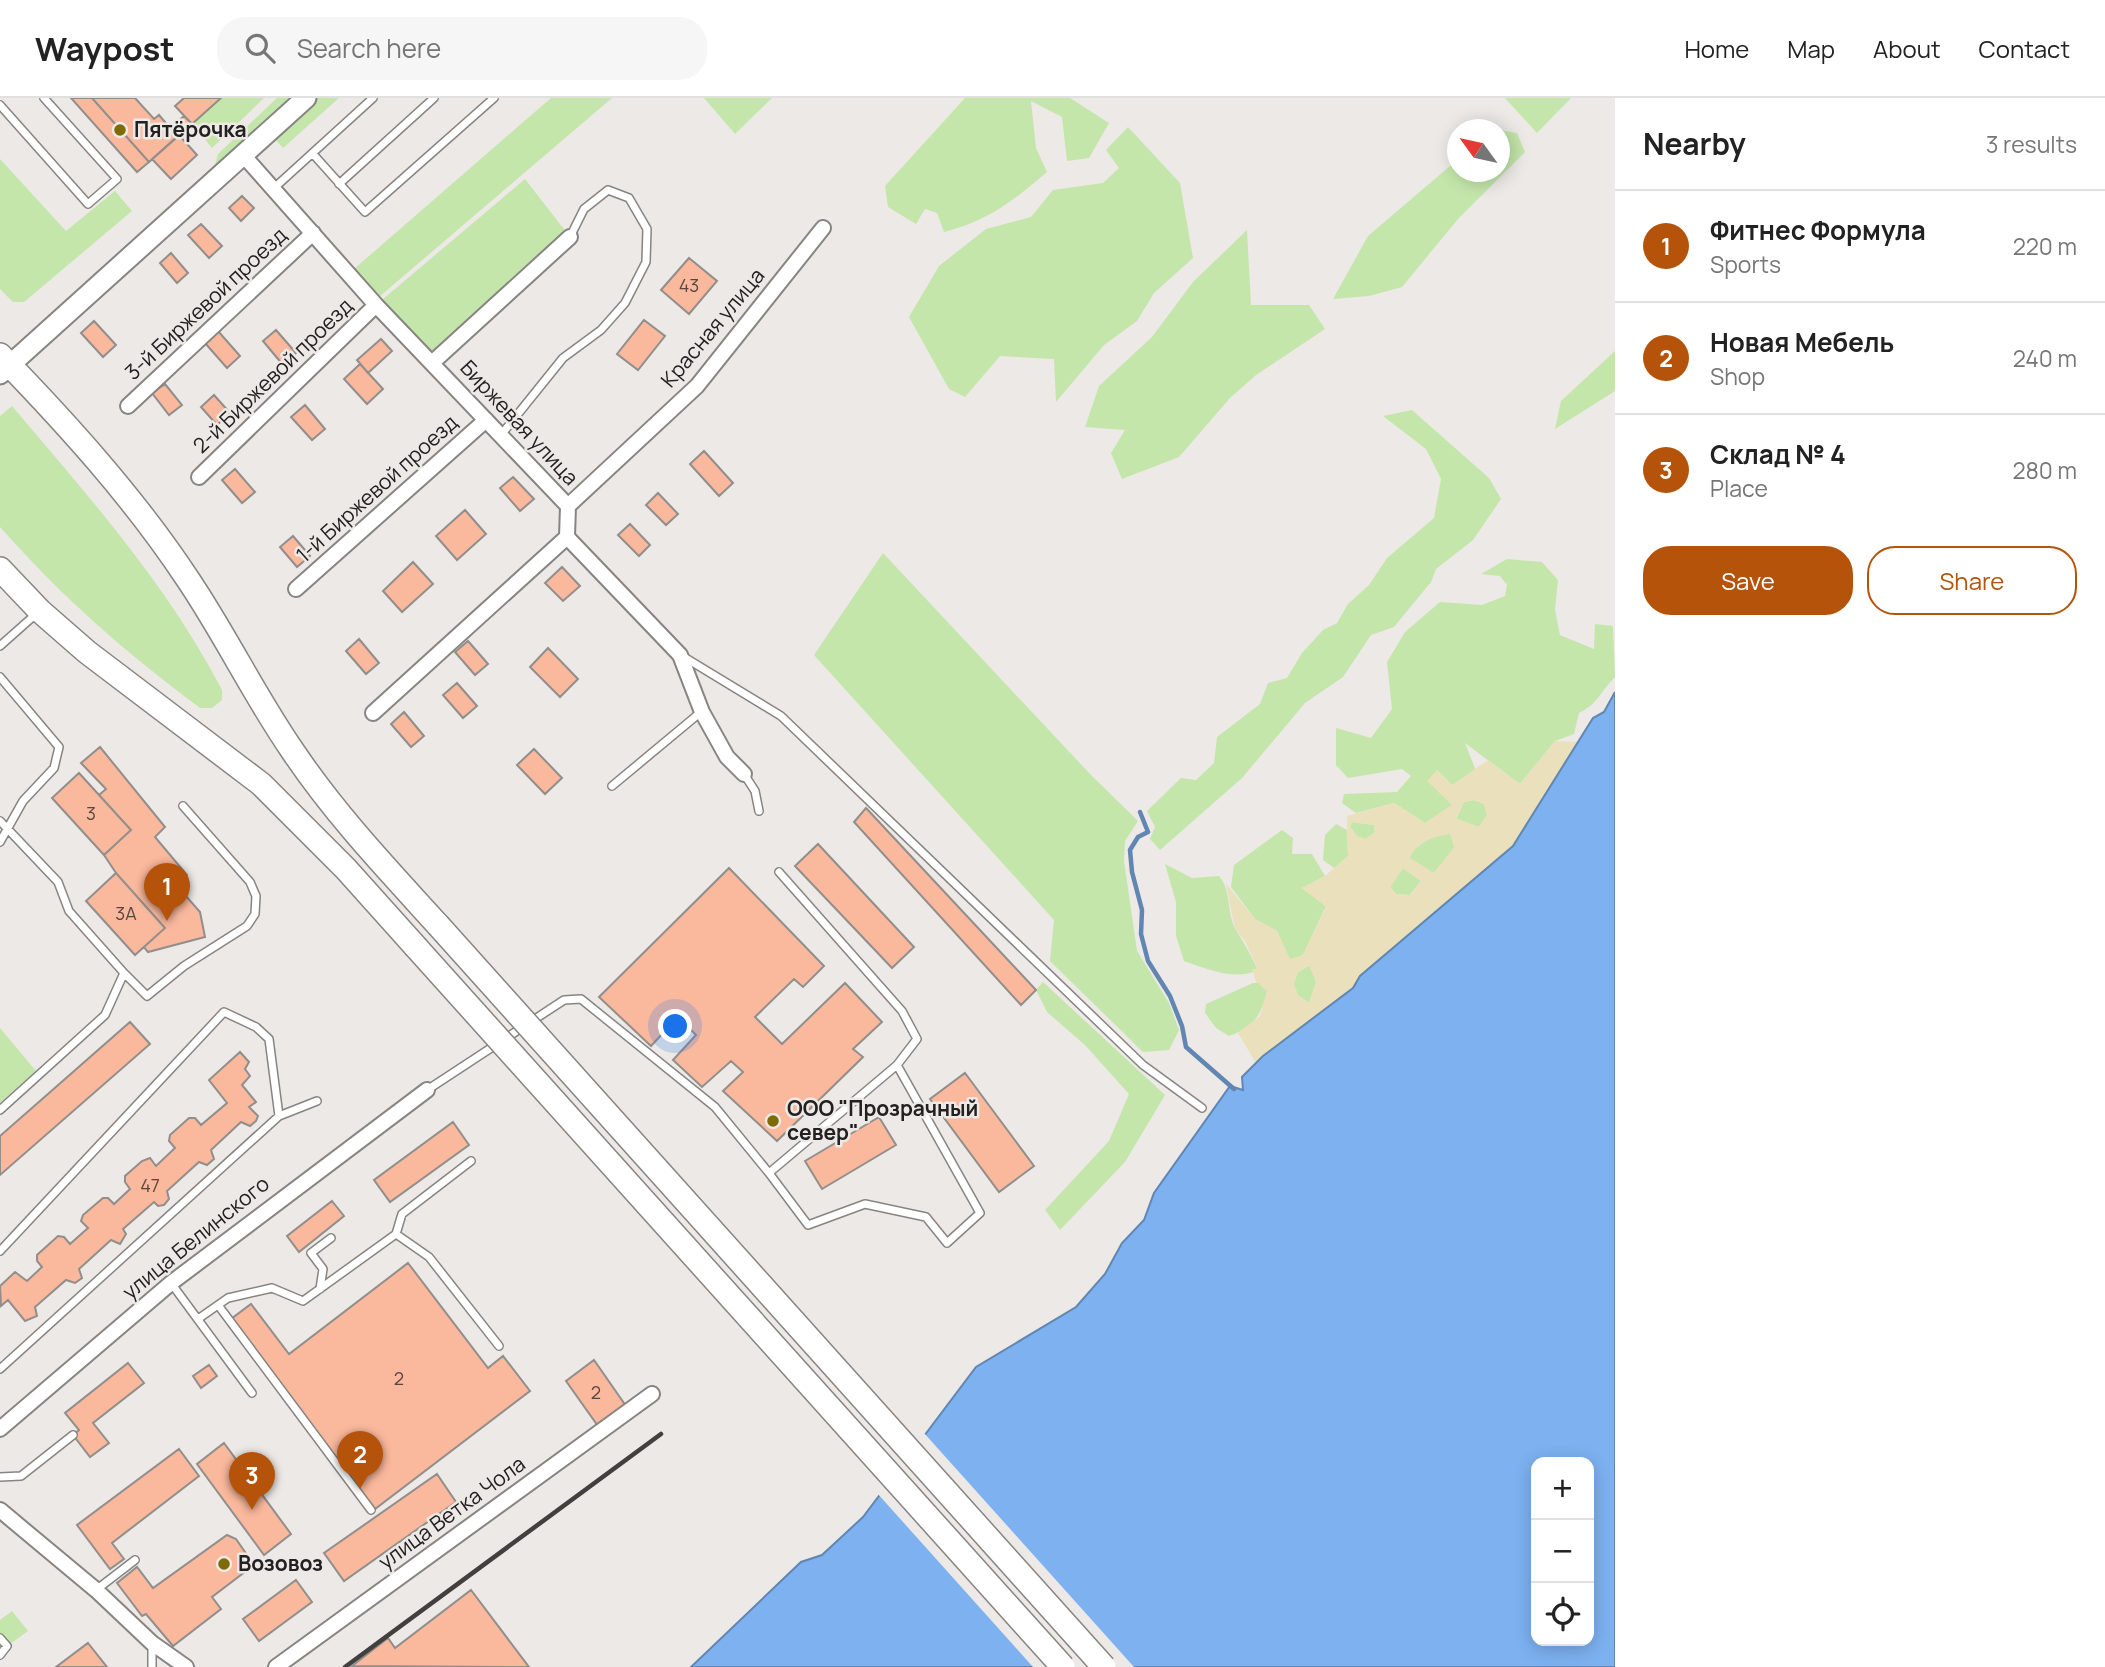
<!DOCTYPE html>
<html lang="en">
<head>
<meta charset="utf-8">
<style>
	body { margin:0; font-family:Manrope,sans-serif; background:#f6f6f6; color:#222 }
	.controls { position:absolute; right:21px; bottom:21px; display:grid; overflow:hidden; border-radius:14px; box-shadow:0 4px 18px #0003 }
	.controls button { width:63px; height:63px; display:grid; place-items:center; padding:0; border:0; border-bottom:2px solid #e0e0e0; background:#fff; color:#222; font:35px sans-serif }
	.compass { position:absolute; left:1447px; top:21px; width:63px; height:63px; border-radius:50%; background:#fff; box-shadow:0 4px 18px #0003; rotate:303deg }
	.you { position:absolute; left:676px; top:929px; width:24px; height:24px; margin:-18px; border:5px solid #fff; border-radius:50%; background:#1a73e8; box-shadow:0 0 0 10px #1a73e833 }
	.badge { display:grid; place-items:center; width:46px; height:46px; border-radius:50%; background:#b45309; color:#fff; font-size:23px; font-weight:700 }
	.pin { position:absolute; translate:-50% -58px; filter:drop-shadow(0 2px 4px #0008) }
	.pin::after { content:''; position:absolute; top:37px; width:24px; height:21px; background:inherit; clip-path:polygon(0 0,100% 0,50% 100%) }
	.list { margin:0; padding:0; list-style:none }
	h2 { display:flex; justify-content:space-between; align-items:center; height:91px; margin:0; padding:0 28px; font-size:30px }
	h2 small { font-size:23px; font-weight:400; color:#767676 }
	.list li { display:grid; grid-template-columns:46px 1fr auto; gap:21px; align-items:center; box-sizing:border-box; height:112px; padding:0 28px; border-top:2px solid #e0e0e0 }
	.list b { display:block; font-size:26px; white-space:nowrap }
	.list p { margin:0; font-size:23px; white-space:nowrap; color:#767676 }
	.list em { font-size:23px; font-style:normal; color:#767676 }
	.actions { display:flex; gap:14px; padding:21px 28px }
	.actions a { flex:1; padding:16px 0; border:2px solid #b45309; border-radius:28px; text-align:center; font-size:24px; color:#b45309 }
	.actions .main { background:#b45309; color:#fff }
	.icon { flex:none; width:38px; height:38px; fill:none; stroke:currentColor; stroke-width:2; stroke-linecap:round; stroke-linejoin:round }
	.map { position:relative; flex:none; width:1615px; height:1569px; overflow:hidden }
	header { display:flex; align-items:center; gap:42px; box-sizing:border-box; height:98px; padding:0 35px; background:#fff; border-bottom:2px solid #e0e0e0 }
	header strong { font-size:33px }
	nav { display:flex; gap:38px; margin-inline-start:auto; font-size:24px }
	.search { width:490px; height:63px; background:#f6f6f6; display:flex; align-items:center; gap:18px; box-sizing:border-box; padding:0 24px; border-radius:28px; color:#767676; font-size:26px }
	main { display:flex }
	aside { flex:1; background:#fff }
	.map>svg:first-child { display:block }
	.green { fill:#c4e6ab }
	.sand { fill:#eae0bb; fill-rule:evenodd }
	.water { fill:#7db1f0; stroke:#6286b2; stroke-width:2; fill-rule:evenodd }
	.pier { fill:#ece9e6 }
	.lines { fill:none; stroke-linecap:round; stroke-linejoin:round }
	.stream { stroke:#6286b2; stroke-width:4.5 }
	.building { fill:#fab89d; stroke:#918e8c; stroke-width:2 }
	.service-casing { stroke:#878582; stroke-width:10 }
	.minor-casing { stroke:#878582; stroke-width:18 }
	.secondary-casing { stroke:#878582; stroke-width:23 }
	.primary-casing { stroke:#878582; stroke-width:26 }
	.service { stroke:#fff; stroke-width:7 }
	.minor { stroke:#fff; stroke-width:14 }
	.secondary { stroke:#fff; stroke-width:19 }
	.primary { stroke:#fff; stroke-width:23 }
	.rail { stroke:#42403f; stroke-width:4.5 }
	.primary-bridge-casing { stroke:#878582; stroke-width:26; stroke-linecap:butt }
	.primary-bridge { stroke:#fff; stroke-width:23 }
	.poi-dot { fill:#7e6b04; stroke:#ece9e6; stroke-width:2.5 }
	.labels { text-anchor:middle; stroke-width:5; stroke-linejoin:round; paint-order:stroke }
	.number-label { font-size:18px; fill:#58473f }
	.poi-label { font-size:21px; font-weight:bold; fill:#222120; stroke:#ece9e6; text-anchor:start }
	.street-label { font-size:21px; fill:#222120; stroke:#ece9e6 }
</style>
</head>
<body>
<header>
<strong>Waypost</strong>
<div class="search"><svg class="icon" aria-label="search" viewBox="0 0 24 24"><circle cx="10" cy="10" r="6"/><path d="M15 15l6 6"/></svg>Search here</div>
<nav><a>Home</a><a>Map</a><a>About</a><a>Contact</a></nav>
</header>
<main>
<div class="map">
<svg width="1615" height="1569" viewBox="0 0 1615 1569">
	<rect width="100%" height="100%" fill="#ece9e6"/>
	<!-- green -->
	<path class="green" d="M221 0H264L212 50 192 26Z
		M277 0H290L215 67 218 56Z
		M315 0H339L283 50 273 39Z
		M551 0H612L379 199 354 171Z
		M704 0H772L735 36Z
		M965 0H1070L1109 25 1089 60 1067 63 1062 19 1031 3 1036 50 1047 74C1013 103 989 122 944 134L937 115 925 111 916 126 888 109 885 88Z
		M1505 0H1571L1537 35Z
		M1128 29 1180 85 1193 160 1154 195 1137 223 1104 247 1056 304 1054 261 1000 258 965 299 949 291 909 219 939 168 986 131 1031 119 1053 92 1103 85 1119 70 1106 52Z
		M1500 32 1517 35 1525 54 1458 121 1402 189 1369 198 1333 201 1368 138 1457 62 1458 74H1500Z
		M0 61 66 133 115 93 132 113 24 204H13L0 191Z
		M525 81 570 139 433 264 376 207Z
		M1247 132 1251 207H1309L1325 231 1256 277 1230 300 1179 359 1122 381 1111 355 1125 332 1085 329 1099 288 1152 239 1193 184Z
		M1615 253V293L1555 331 1561 303Z
		M12 308C89 399 167 486 222 592V602L212 610H200C124 553 64 501 0 429V318Z
		M1412 312 1489 380 1501 401 1473 442 1436 471 1431 484 1394 529 1371 537 1343 579 1305 605 1242 680 1160 752 1150 741 1155 729 1147 713 1181 680 1196 682 1214 665 1217 639 1260 606 1268 585 1287 580 1302 555 1323 532 1337 525 1348 506 1369 487 1387 460 1434 420 1441 381 1426 351 1383 318Z
		M883 455 1090 676 1138 723 1125 743 1124 763 1137 853 1169 905 1179 932 1169 952 1143 954 1050 863 1054 822 814 557Z
		M1507 461 1542 464 1558 482 1555 512 1560 537 1594 551 1595 526 1613 528 1615 579C1600 594 1598 606 1579 615L1574 636 1555 643 1520 686 1465 645 1476 673 1452 687 1437 672 1452 707 1425 725 1394 705 1356 715 1342 705 1344 696 1397 694 1411 678 1402 671 1348 680 1336 667V630L1371 640 1392 611 1387 564 1405 534 1440 504 1482 507 1505 498 1507 487 1500 478 1481 476Z
		M1474 702 1484 706 1487 717 1479 729 1456 721 1464 704Z
		M1352 724 1374 727 1375 734 1366 741 1358 739 1350 729Z
		M1336 726 1347 732 1348 758 1334 770 1323 762 1325 737Z
		M1282 732 1293 740 1292 756H1312L1325 778 1302 790 1326 808 1303 857 1290 862 1277 833 1255 821 1231 789 1234 767Z
		M1450 736 1455 749 1433 776 1409 760C1415 745 1435 737 1450 736Z
		M1165 766 1192 780 1219 778C1232 793 1226 815 1236 832 1244 845 1251 857 1258 872 1235 883 1207 871 1184 863L1176 838V804Z
		M1403 770 1421 783 1410 797 1396 796 1390 789Z
		M1310 867 1316 884 1309 905 1298 897 1293 886 1298 874Z
		M1043 884 1165 997 1125 1064 1060 1132 1045 1112 1109 1043 1129 996 1085 947 1047 914 1036 892Z
		M1253 885H1261L1267 893C1261 918 1254 929 1229 938L1216 930 1205 915 1206 906Z
		M0 930 36 973 0 1005Z
		M12 1513 28 1533 0 1553V1522Z"/>
	<!-- sand -->
	<path class="sand" d="M1555 643 1578 644 1513 748 1360 878 1353 890 1256 965 1238 935 1260 918 1267 893 1256 884 1252 871H1258L1245 843 1235 831 1226 786 1255 821 1277 833 1290 861 1303 857 1326 809 1302 790 1325 778 1348 758 1347 718 1394 705 1425 725 1452 707 1427 683 1437 672 1452 687 1488 662 1520 686ZM1473 702 1484 706 1487 717 1479 729 1456 720 1464 704ZM1352 724 1374 727 1375 734 1366 741 1358 739 1350 729ZM1450 736 1454 749 1434 775 1410 760C1415 745 1435 737 1450 736ZM1403 770 1421 783 1411 797 1396 796 1390 789ZM1309 867 1316 884 1309 905 1298 897 1294 886 1298 874Z"/>
	<!-- water -->
	<path class="water" d="M1615 594V1569H691L801 1464 822 1457 863 1419 976 1269 1076 1209 1105 1176 1122 1145 1144 1122 1154 1095 1230 988 1243 992 1242 979 1263 958 1353 890 1360 878 1513 748 1593 620 1604 614ZM1536 1364H1589V1543H1536Z"/>
	<!-- pier -->
	<path class="pier" d="M924 1335 1134 1569H1033L877 1395Z"/>
	<g class="lines">
		<!-- stream -->
		<path class="stream" d="M1140 714 1148 734 1138 739 1130 752 1132 774 1142 812 1141 836 1148 863 1170 898 1182 928 1186 949 1234 991"/>
	</g>
	<!-- building -->
	<path class="building" d="M71 0H92L149 64 137 74Z
		M92 0H135L154 21 159 17 170 30 184 18 192 26 149 64Z
		M184 0H221L192 26 175 8Z
		M179 37 197 57 171 81 152 61Z
		M242 98 254 110 241 123 229 110Z
		M201 126 222 148 209 160 188 137Z
		M171 155 188 175 177 185 160 165Z
		M689 160 717 183 689 216 661 192Z
		M644 222 665 238 638 272 617 256Z
		M94 223 116 247 103 259 81 235Z
		M276 232 296 255 283 267 263 243Z
		M218 233 240 258 227 270 205 245Z
		M381 241 392 253 368 275 357 262Z
		M360 266 383 291 367 306 344 281Z
		M165 286 182 307 169 317 152 295Z
		M214 297 230 315 217 327 201 309Z
		M305 307 325 331 312 342 291 319Z
		M704 353 733 385 719 398 690 366Z
		M235 371 255 394 242 405 222 382Z
		M513 379 534 401 520 413 500 390Z
		M658 395 678 416 666 427 646 407Z
		M465 412 486 436 457 462 436 438Z
		M630 426 650 447 639 458 618 437Z
		M293 438 310 458 297 469 280 449Z
		M413 464 433 486 402 514 383 493Z
		M562 469 580 488 563 503 545 485Z
		M359 541 379 565 366 576 346 553Z
		M468 543 488 566 475 577 455 554Z
		M548 550 578 581 560 599 530 569Z
		M457 585 477 608 463 620 443 597Z
		M404 614 424 638 411 649 391 626Z
		M100 649 165 729 155 739 187 777 185 797 200 814 205 839 148 854 144 849 165 830 116 775 104 757 131 732 99 697 106 691 81 665Z
		M534 651 562 680 545 696 517 667Z
		M79 675 131 732 104 757 52 700Z
		M866 710 1036 892 1021 907 854 724Z
		M818 746 914 849 892 870 795 768Z
		M729 770 824 868 803 889 794 881 755 919 782 946 845 885 882 924 853 951 863 959 777 1043 723 993 743 974 731 963 702 989 673 962 696 937 678 919 651 948 599 899Z
		M116 775 165 830 135 857 86 803Z
		M130 924 150 946 0 1077V1038Z
		M240 954 249 964 245 971 250 978 242 987 256 1004 249 1009 258 1018 256 1023 250 1028 241 1024 211 1052 214 1061 207 1067 199 1064 167 1093 169 1101 164 1107 158 1108 154 1104 123 1131 126 1136 120 1146 111 1142 79 1171 82 1180 75 1185 66 1182 35 1209 37 1218 25 1223 8 1202 1 1208 0 1188 15 1174 27 1183 42 1169 37 1163V1157L58 1138 64 1139 70 1146 88 1130 81 1123 83 1117 103 1100H108L114 1106 130 1091 125 1084V1078L142 1063 150 1060 156 1068 175 1050 169 1043 170 1037 189 1020H195L201 1027 227 1005 209 982Z
		M965 975 1034 1068 999 1094 930 1001Z
		M879 1019 896 1047 822 1091 805 1063Z
		M453 1024 469 1047 390 1104 374 1082Z
		M332 1103 344 1118 299 1154 287 1138Z
		M408 1165 488 1270 503 1258 530 1293 375 1411 231 1221 251 1206 289 1256Z
		M594 1262 626 1308 598 1328 566 1283Z
		M128 1265 144 1285 93 1325 109 1345 90 1359 73 1337 79 1332 65 1315Z
		M209 1267 217 1278 201 1290 193 1278Z
		M224 1345 291 1436 264 1457 197 1366Z
		M179 1351 199 1378 112 1445 124 1461 110 1471 77 1427Z
		M437 1376 456 1404 344 1483 324 1455Z
		M227 1437 236 1441 254 1467 212 1499 221 1511 173 1548 146 1516 142 1518 117 1485 137 1469 153 1490Z
		M296 1482 312 1504 259 1543 243 1521Z
		M471 1492 529 1569 352 1568 388 1540 395 1550Z
		M88 1545 107 1569H56Z"/>
	<g class="lines">
		<!-- service casing -->
		<g class="service-casing">
			<path id="service" d="M0 7 88 106 117 81 44 0
				M313 56 365 114 494 0
				M339 86 434 0
				M273 91 373 0
				M501 337 563 260 601 232 625 205 646 164 647 131 629 100 608 92 584 111 570 139
				M0 548 36 516
				M684 559 781 618 1143 967 1202 1010
				M0 579 59 649 54 670 23 703 0 744
				M744 676 755 693 759 713
				M612 688 701 614
				M0 723 58 784 69 813 124 875 105 917 0 1012
				M124 875 147 898 184 868 247 828 255 816 256 798 250 784 183 708
				M427 992 564 902 581 901 715 1009 769 1075 897 967 917 941 902 913 779 774
				M769 1075 808 1127 865 1106 926 1119 947 1145 980 1115 897 967
				M396 1136 429 1159 499 1248
				M0 1153 224 914 256 929 269 941 279 1018
				M171 1185 252 1295
				M320 1191 323 1171 311 1155 331 1140
				M218 1207 371 1412
				M198 1221 228 1200 272 1190 303 1203 396 1136 402 1116 471 1063
				M0 1271 279 1018 317 1003
				M0 1379 21 1378 73 1337
				M96 1492 135 1462
				M0 1540 7 1548 0 1557
				M152 1569V1546"/>
		</g>
		<!-- minor casing -->
		<g class="minor-casing">
			<path id="minor" d="M244 58 376 207 568 408 567 439 680 557 702 614 727 659 744 676
				M433 264 570 139
				M128 308 313 135
				M199 379 376 207
				M568 408 697 288 823 130
				M296 491 486 322
				M373 615 567 439
				M0 1331 171 1185 427 992
				M0 1412 96 1492 152 1545 186 1569
				M276 1569 652 1296"/>
		</g>
		<!-- secondary casing -->
		<g class="secondary-casing">
			<path id="secondary" d="M0 276 306 0"/>
		</g>
		<!-- primary casing -->
		<g class="primary-casing">
			<path id="primary" d="M0 257C67 326 134 400 187 480 225 536 254 597 292 652 334 715 387 771 438 827
				M0 471 40 513 87 554 261 686 346 771 415 848"/>
		</g>
		<!-- service -->
		<use href="#service" class="service"/>
		<!-- minor -->
		<use href="#minor" class="minor"/>
		<!-- secondary -->
		<use href="#secondary" class="secondary"/>
		<!-- primary -->
		<use href="#primary" class="primary"/>
		<!-- rail -->
		<path class="rail" d="M345 1569 661 1336"/>
		<!-- primary-bridge casing -->
		<g class="primary-bridge-casing">
			<path id="primary-bridge" d="M438 827 1104 1569
				M415 848 1063 1569"/>
		</g>
		<!-- primary-bridge -->
		<use href="#primary-bridge" class="primary-bridge"/>
	</g>
	<!-- markers -->
	<g class="poi-dot">
		<circle cx="120" cy="32" r="7"/>
		<circle cx="773" cy="1023" r="7"/>
		<circle cx="224" cy="1466" r="7"/>
	</g>
	<g class="labels">
		<!-- number labels -->
		<g class="number-label">
			<text x="689" y="194">43</text>
			<text x="91" y="722">3</text>
			<text x="126" y="822">3А</text>
			<text x="150" y="1094">47</text>
			<text x="399" y="1287">2</text>
			<text x="596" y="1301">2</text>
		</g>
		<!-- poi labels -->
		<g class="poi-label">
			<text x="134" y="39">Пятёрочка</text>
			<text x="787" y="1018">ООО "Прозрачный<tspan x="787" dy="24">север"</tspan></text>
			<text x="238" y="1473">Возовоз</text>
		</g>
		<!-- street labels -->
		<g class="street-label">
			<text transform="translate(206 206) rotate(-43)" y="7">3-й Биржевой проезд</text>
			<text transform="translate(713 230) rotate(-50)" y="7">Красная улица</text>
			<text transform="translate(273 278) rotate(-44)" y="7">2-й Биржевой проезд</text>
			<text transform="translate(519 325) rotate(47)" y="7">Биржевая улица</text>
			<text transform="translate(377 391) rotate(-42)" y="7">1-й Биржевой проезд</text>
			<text transform="translate(196 1140) rotate(-39)" y="7">улица Белинского</text>
			<text transform="translate(452 1415) rotate(-36)" y="7">улица Ветка Чола</text>
		</g>
	</g>
</svg>
<div class="controls">
<button>+</button>
<button>−</button>
<button><svg class="icon" aria-label="locate" viewBox="0 0 24 24"><circle cx="12" cy="12" r="6"/><path d="M12 2v4M12 18v4M2 12h4M18 12h4"/></svg></button>
</div>
<svg class="compass" viewBox="-18 -18 36 36"><path d="M0-13l5 13h-10z" fill="#e53935"/><path d="M0 13l5-13h-10z" fill="#767676"/></svg>
<div class="you"></div>
<div class="pin badge" style="left:167px;top:823px">1</div>
<div class="pin badge" style="left:360px;top:1391px">2</div>
<div class="pin badge" style="left:252px;top:1412px">3</div>
</div>
<aside>
<h2>Nearby<small>3 results</small></h2>
<ul class="list">
<li><span class="badge">1</span><div><b>Фитнес Формула</b><p>Sports</p></div><em>220 m</em></li>
<li><span class="badge">2</span><div><b>Новая Мебель</b><p>Shop</p></div><em>240 m</em></li>
<li><span class="badge">3</span><div><b>Склад № 4</b><p>Place</p></div><em>280 m</em></li>
</ul>
<div class="actions"><a class="main">Save</a><a>Share</a></div>
</aside>
</main>
</body>
</html>
